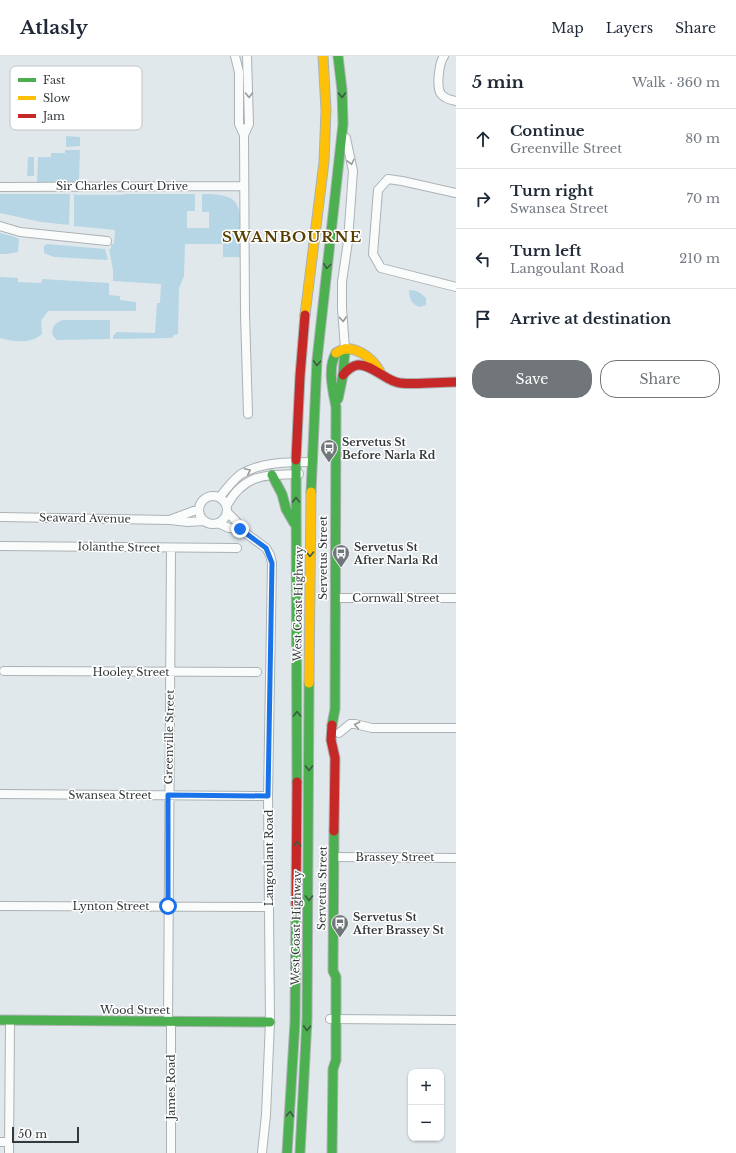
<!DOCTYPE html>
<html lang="en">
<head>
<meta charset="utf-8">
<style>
	body { margin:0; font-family:"Libre Baskerville",serif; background:#f2f2f3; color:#1f2937 }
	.controls { position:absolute; right:12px; bottom:12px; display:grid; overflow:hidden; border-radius:8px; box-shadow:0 1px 3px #0004 }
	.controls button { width:36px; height:36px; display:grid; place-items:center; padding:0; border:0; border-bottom:1px solid #e0e1e3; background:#fff; color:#1f2937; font:20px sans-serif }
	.scale { position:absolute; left:12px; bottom:10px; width:67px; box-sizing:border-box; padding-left:4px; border:2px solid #34393b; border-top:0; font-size:11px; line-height:14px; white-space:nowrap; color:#34393b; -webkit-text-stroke:3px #fff; paint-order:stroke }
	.stop { position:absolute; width:12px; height:12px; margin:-9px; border:3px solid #1a73e8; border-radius:50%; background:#fff }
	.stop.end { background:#1a73e8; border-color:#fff; box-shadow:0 1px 4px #0008 }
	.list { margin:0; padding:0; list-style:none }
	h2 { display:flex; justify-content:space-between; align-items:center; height:52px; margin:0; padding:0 16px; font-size:17px }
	h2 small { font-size:13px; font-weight:400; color:#747a83 }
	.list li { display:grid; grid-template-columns:26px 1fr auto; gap:12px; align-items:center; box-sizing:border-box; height:60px; padding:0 16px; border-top:1px solid #e0e1e3 }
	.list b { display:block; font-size:15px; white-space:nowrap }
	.list p { margin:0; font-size:13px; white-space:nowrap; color:#747a83 }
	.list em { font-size:13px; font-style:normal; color:#747a83 }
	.actions { display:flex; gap:8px; padding:12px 16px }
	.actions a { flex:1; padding:9px 0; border:1px solid #707679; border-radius:16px; text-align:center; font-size:14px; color:#707679 }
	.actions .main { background:#707679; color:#fff }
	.icon { flex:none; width:22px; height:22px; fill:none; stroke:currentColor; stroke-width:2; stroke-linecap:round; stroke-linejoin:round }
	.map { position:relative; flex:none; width:456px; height:1097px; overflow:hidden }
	header { display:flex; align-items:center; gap:24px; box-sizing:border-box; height:56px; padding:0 20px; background:#fff; border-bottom:1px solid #e0e1e3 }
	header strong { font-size:19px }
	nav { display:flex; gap:22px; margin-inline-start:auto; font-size:14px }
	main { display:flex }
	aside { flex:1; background:#fff }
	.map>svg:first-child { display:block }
	.green { fill:#b6d6e5 }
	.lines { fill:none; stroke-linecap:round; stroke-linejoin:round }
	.street-casing { stroke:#acb2b4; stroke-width:10 }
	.fast-casing { stroke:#acb2b4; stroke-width:11 }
	.slow-casing { stroke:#acb2b4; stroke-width:11 }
	.jam-casing { stroke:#acb2b4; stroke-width:11 }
	.street { stroke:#fafcfc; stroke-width:8 }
	.fast { stroke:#4caf50; stroke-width:9 }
	.slow { stroke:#ffc107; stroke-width:9 }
	.jam { stroke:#c62828; stroke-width:9 }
	.oneway { stroke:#979a9c }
	.oneway2 { stroke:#3b5c41 }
	.route { stroke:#1a73e8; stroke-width:5 }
	.labels { text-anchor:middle; stroke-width:3; stroke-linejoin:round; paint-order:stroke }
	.street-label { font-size:11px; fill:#34393b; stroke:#fff }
	.poi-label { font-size:11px; font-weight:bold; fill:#34393b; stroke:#fff; text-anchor:start }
	.district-label { font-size:15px; font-weight:bold; letter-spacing:1px; fill:#583e00; stroke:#fff }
	.key { fill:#fff; stroke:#c2c4c4; stroke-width:1 }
	.key-label { font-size:11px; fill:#34393b }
</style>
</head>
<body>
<header>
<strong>Atlasly</strong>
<nav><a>Map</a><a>Layers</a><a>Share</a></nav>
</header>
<main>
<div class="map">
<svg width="456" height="1097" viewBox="0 0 456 1097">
	<rect width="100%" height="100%" fill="#e0e8ec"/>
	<!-- green -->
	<path class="green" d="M66 80 80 81V90L66 91Z
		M65 94H80L79 123 74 126H37L38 101H51V97H65Z
		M28 101H34V120H27Z
		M0 138H70L69 169 41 166 0 157Z
		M74 138 77 139H120L125 138H195V155H187V172H209V156H202V138C211 138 222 138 230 142 246 149 240 187 240 201H223V188H185L184 220 179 232 178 278 174 279 172 282 113 283V280L117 276 155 277 157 247H160L161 228 113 225V214L109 193H111V188H114L115 174 74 170Z
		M0 177 12 180 19 183 18 196 7 198H0Z
		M47 188 105 193 108 204 54 201 44 197V190Z
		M0 221 18 222V226L41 227 42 223 109 227V239L120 240V244L136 246V255H48L41 265 42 278C31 288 13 286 0 282Z
		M409 234C417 234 421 237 426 242V249L419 251C411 247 409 243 409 234Z
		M64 264H110V283L57 284 53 280C50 272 56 265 64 264Z"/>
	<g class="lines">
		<!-- street casing -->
		<g class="street-casing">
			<path id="street" d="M235 0 239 16V68L244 79 245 258 248 358
				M444 0C439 7 436 31 441 38 445 43 451 44 456 45
				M244 79 249 68 247 0
				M0 131 244 130
				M456 137 402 125 388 123 378 134 373 198 381 212 456 231
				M0 170 20 176 107 185
				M345 293 342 252V226L348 185 353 115 346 82
				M199 454a14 14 0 1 1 28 0a14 14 0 1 1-28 0Z
				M220 441C226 433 233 424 241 418 261 406 289 406 312 406
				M227 449C245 417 266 419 299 418
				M227 456 236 465 240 473 266 492 270 499 272 507 268 740 270 966 266 1059 262 1097
				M0 461 170 464 188 466 204 465
				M172 463 199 453
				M218 467 229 472 240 473
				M0 490 237 492
				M335 542H456
				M4 615 257 616
				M339 677 350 668H355L372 672H456
				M0 738 268 740
				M335 801 456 802
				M0 850 269 851
				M330 963 456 964
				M168 966 171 492
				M171 966V1097
				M0 1086H9
				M9 1097 10 965"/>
		</g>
		<!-- fast casing -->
		<g class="fast-casing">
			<path id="fast" d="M338 343 343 319 345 293
				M296 404 297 726
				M272 419 282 438 286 453 294 467
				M311 436 317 304 343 68 342 34 338 0
				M332 669 335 653 336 351C333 335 327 312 336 297
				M0 964 270 966
				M287 1097 295 966 296 847
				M300 1097 307 963 309 627
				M332 1097 333 1013 336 1004V921L333 915 334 775"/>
		</g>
		<!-- slow casing -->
		<g class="slow-casing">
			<path id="slow" d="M305 259 324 106 326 54 323 0
				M336 297C352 285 373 302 380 316
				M309 627 311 436"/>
		</g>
		<!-- jam casing -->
		<g class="jam-casing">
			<path id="jam" d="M343 319C347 314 351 310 358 309 372 308 387 326 400 327 418 329 438 326 456 326
				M296 404 300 320 305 259
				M332 669 331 684 335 702 334 775
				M296 847 297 726"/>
		</g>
		<!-- street -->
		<use href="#street" class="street"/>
		<!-- fast -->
		<use href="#fast" class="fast"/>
		<!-- slow -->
		<use href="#slow" class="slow"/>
		<!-- jam -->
		<use href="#jam" class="jam"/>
	</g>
	<!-- one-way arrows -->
	<defs><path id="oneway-chevron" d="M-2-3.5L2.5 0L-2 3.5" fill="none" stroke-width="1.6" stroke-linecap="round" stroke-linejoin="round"/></defs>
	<g class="oneway">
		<use href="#oneway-chevron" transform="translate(249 39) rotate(89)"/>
		<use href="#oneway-chevron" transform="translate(351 106) rotate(77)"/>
		<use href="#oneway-chevron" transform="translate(343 263) rotate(86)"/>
		<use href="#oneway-chevron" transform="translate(248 415) rotate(-25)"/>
		<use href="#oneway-chevron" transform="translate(357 669) rotate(-169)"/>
	</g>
	<g class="oneway2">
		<use href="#oneway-chevron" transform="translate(342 39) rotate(88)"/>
		<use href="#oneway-chevron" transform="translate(327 210) rotate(97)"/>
		<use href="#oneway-chevron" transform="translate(317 307) rotate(93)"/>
		<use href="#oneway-chevron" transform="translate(296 444) rotate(-90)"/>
		<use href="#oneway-chevron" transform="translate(310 498) rotate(91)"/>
		<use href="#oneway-chevron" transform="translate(297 658) rotate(-90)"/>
		<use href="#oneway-chevron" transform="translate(309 712) rotate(90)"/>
		<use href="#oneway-chevron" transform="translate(297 788) rotate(-90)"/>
		<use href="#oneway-chevron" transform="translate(309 842) rotate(91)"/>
		<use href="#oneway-chevron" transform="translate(307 972) rotate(93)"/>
		<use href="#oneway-chevron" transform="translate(290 1058) rotate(-87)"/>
	</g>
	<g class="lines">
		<!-- route -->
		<path class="route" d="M168 850V739L268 740 272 507 266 492 240 473"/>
	</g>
	<!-- icons -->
	<defs>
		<g id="bus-pin" transform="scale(0.9)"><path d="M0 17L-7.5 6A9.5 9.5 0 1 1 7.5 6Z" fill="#707679" stroke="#fff"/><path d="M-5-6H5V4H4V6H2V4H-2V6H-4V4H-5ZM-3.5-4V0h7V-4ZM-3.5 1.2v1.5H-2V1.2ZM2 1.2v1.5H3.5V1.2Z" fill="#fff"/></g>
	</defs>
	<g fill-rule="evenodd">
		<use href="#bus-pin" x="329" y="392"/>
		<use href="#bus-pin" x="341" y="497"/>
		<use href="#bus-pin" x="340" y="867"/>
	</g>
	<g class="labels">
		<!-- street labels -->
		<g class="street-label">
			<text x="122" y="134">Sir Charles Court Drive</text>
			<text transform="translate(85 462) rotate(1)" y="4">Seaward Avenue</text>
			<text transform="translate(119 491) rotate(1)" y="4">Iolanthe Street</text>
			<text transform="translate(323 502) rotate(-90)" y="4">Servetus Street</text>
			<text x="396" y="546">Cornwall Street</text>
			<text transform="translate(298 548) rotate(-89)" y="4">West Coast Highway</text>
			<text x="131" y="620">Hooley Street</text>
			<text transform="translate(169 681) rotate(-89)" y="4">Greenville Street</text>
			<text x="110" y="743">Swansea Street</text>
			<text x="395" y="805">Brassey Street</text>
			<text transform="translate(269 802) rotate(-90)" y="4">Langoulant Road</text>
			<text transform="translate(322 832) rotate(-89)" y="4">Servetus Street</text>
			<text x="111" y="854">Lynton Street</text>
			<text transform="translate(296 872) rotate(-89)" y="4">West Coast Highway</text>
			<text x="135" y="958">Wood Street</text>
			<text transform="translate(171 1031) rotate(-90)" y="4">James Road</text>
		</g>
		<!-- poi labels -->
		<g class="poi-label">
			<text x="342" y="390">Servetus St<tspan x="342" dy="13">Before Narla Rd</tspan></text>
			<text x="354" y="495">Servetus St<tspan x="354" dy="13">After Narla Rd</tspan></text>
			<text x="353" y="865">Servetus St<tspan x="353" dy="13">After Brassey St</tspan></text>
		</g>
		<!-- district labels -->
		<g class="district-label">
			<text x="292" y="186">SWANBOURNE</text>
		</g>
	</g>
	<!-- legend -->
	<rect x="10" y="10" width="132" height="64" rx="6" class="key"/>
	<rect x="18" y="22" width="18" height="4" fill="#4caf50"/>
	<rect x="18" y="40" width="18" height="4" fill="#ffc107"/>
	<rect x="18" y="58" width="18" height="4" fill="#c62828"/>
	<g class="key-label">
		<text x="43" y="28">Fast</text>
		<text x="43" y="46">Slow</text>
		<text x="43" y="64">Jam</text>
	</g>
</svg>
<div class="controls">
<button>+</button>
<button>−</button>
</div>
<div class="scale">50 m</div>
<div class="stop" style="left:168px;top:850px"></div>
<div class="stop end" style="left:240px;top:473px"></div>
</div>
<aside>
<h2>5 min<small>Walk · 360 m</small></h2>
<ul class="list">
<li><svg class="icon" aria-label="ahead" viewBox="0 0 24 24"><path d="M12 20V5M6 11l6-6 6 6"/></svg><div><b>Continue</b><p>Greenville Street</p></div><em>80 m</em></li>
<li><svg class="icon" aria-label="right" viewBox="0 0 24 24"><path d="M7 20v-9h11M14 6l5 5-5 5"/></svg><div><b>Turn right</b><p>Swansea Street</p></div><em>70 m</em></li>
<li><svg class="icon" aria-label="left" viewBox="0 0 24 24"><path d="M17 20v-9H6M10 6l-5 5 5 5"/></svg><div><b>Turn left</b><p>Langoulant Road</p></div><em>210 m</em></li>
<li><svg class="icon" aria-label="arrive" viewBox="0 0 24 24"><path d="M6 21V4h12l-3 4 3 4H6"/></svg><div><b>Arrive at destination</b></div></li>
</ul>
<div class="actions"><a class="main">Save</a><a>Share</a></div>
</aside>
</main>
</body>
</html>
